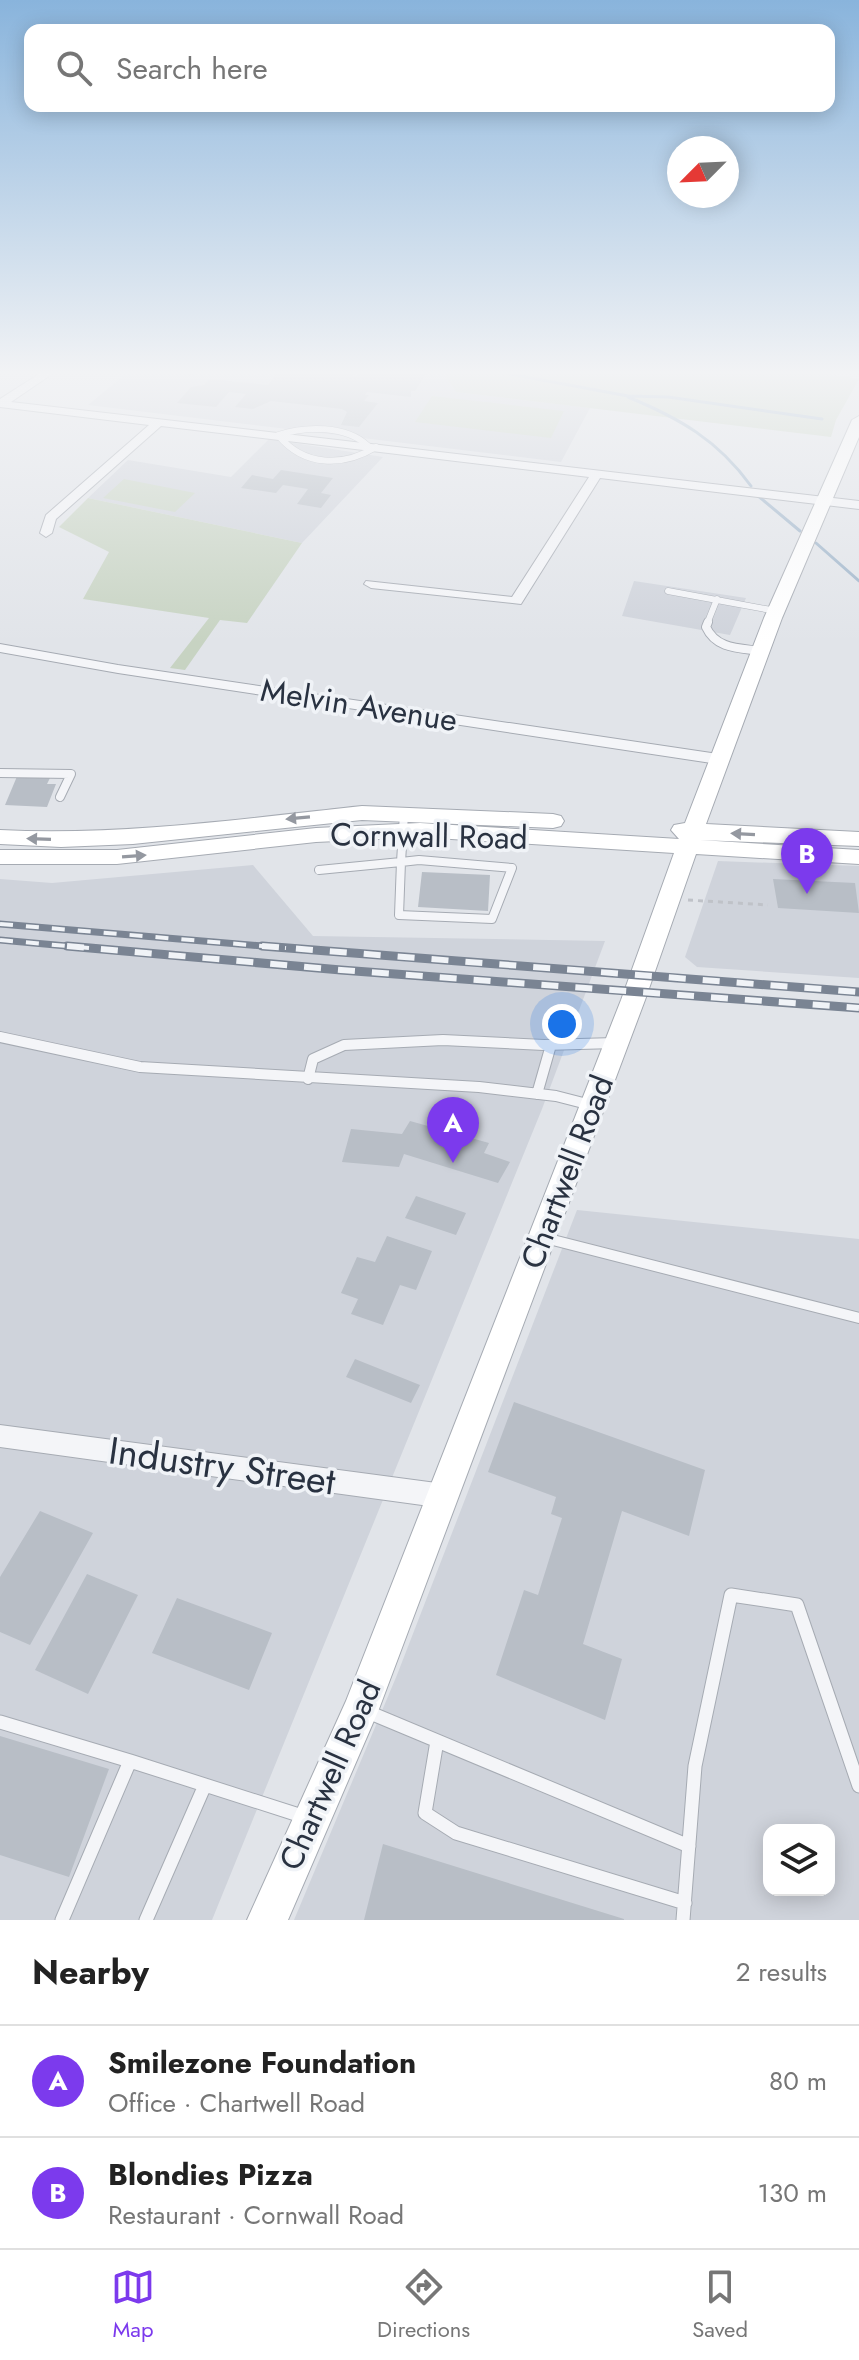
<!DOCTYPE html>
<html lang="en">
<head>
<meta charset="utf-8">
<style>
	body { margin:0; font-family:Jost,sans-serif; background:#f2f2f2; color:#222 }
	.controls { position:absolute; right:24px; bottom:24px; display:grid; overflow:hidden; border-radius:16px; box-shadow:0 4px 20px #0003 }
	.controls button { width:72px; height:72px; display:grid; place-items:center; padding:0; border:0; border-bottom:2px solid #e0e0e0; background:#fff; color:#222; font:40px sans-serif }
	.compass { position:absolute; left:667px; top:136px; width:72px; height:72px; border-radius:50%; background:#fff; box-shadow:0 4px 20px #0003; rotate:246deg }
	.you { position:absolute; left:562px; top:1024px; width:28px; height:28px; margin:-20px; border:6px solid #fff; border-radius:50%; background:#1a73e8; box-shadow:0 0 0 12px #1a73e833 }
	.badge { display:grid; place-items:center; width:52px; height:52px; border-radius:50%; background:#7c3aed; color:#fff; font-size:26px; font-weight:700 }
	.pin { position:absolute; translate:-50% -66px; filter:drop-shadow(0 2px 4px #0008) }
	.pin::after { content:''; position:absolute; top:42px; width:28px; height:24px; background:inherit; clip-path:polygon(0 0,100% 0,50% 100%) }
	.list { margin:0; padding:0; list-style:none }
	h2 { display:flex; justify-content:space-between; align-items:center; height:104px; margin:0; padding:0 32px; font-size:34px }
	h2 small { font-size:26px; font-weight:400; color:#767676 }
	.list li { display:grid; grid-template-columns:52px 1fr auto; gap:24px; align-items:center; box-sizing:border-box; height:112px; padding:0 32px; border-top:2px solid #e0e0e0 }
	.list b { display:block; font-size:30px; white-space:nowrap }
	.list p { margin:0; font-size:26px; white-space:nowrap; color:#767676 }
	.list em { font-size:26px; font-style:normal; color:#767676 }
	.icon { flex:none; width:44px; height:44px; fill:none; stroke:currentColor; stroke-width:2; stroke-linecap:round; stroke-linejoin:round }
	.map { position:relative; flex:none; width:859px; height:1920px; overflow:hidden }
	.search { position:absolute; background:#fff; box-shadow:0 4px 20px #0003; left:24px; right:24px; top:24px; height:88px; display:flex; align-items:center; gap:20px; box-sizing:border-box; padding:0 28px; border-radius:16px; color:#767676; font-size:30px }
	.sheet { height:328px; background:#fff }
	nav { display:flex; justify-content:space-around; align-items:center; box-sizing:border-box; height:112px; border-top:2px solid #e0e0e0; background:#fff; font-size:22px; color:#767676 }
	nav a { display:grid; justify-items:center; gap:4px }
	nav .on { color:#7c3aed }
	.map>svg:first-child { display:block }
	.built { fill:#cfd3db; fill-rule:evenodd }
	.green { fill:#c7d3c2 }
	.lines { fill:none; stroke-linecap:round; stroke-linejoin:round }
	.stream { stroke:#9cb3c9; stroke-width:3 }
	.building { fill:#b8bec6 }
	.lane-far3-casing { stroke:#a6abb3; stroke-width:7 }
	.lane-far2-casing { stroke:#a6abb3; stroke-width:10 }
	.lane-far1-casing { stroke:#a6abb3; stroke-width:12 }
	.lane-casing { stroke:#a6abb3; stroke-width:15 }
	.street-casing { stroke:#a6abb3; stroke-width:2 }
	.secondary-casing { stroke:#a6abb3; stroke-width:2 }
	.path-far1 { stroke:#bfc2c8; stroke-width:2; stroke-dasharray:4 4; stroke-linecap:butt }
	.path { stroke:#bfc2c8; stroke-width:3; stroke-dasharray:5 5; stroke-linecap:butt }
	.lane-far3 { stroke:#f4f5f8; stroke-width:6 }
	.lane-far2 { stroke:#f4f5f8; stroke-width:8 }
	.lane-far1 { stroke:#f4f5f8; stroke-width:10 }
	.lane { stroke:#f4f5f8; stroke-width:13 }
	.street { fill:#f4f5f8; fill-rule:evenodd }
	.secondary { fill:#fff; fill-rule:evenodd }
	.rail-far1-casing { stroke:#7a8493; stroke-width:7 }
	.rail-casing { stroke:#7a8493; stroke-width:9 }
	.rail-far1 { stroke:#f0f3f7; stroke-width:4; stroke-dasharray:13; stroke-linecap:butt }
	.rail { stroke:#f0f3f7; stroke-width:6; stroke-dasharray:17; stroke-linecap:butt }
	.oneway { fill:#9498a0 }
	.labels { text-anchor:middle; stroke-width:7; stroke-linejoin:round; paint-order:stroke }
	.street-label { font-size:32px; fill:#293241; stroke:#f0f3f7 }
	.near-street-label { font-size:38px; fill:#293241; stroke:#f0f3f7 }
</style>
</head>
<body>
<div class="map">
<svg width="859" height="1920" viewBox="0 0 859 1920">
	<rect width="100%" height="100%" fill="#e1e4e9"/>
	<!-- built -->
	<path class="built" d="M126 374H444L456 392 590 408 561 462 88 405Z
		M269 439 383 457 302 543 88 498 128 460 231 477Z
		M634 581 746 598 730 635 622 616Z
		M718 861 859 866V978L697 967 685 957Z
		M253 865 313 936 605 941 542 1109 212 1920H0V879L52 883Z
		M577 1210 859 1239V1920H294L397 1675ZM769 1830H829V1890H769Z"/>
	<!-- green -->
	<path class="green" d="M444 374H831L859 379 836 420 831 437 456 392Z
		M432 396 564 411 551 438 415 422Z
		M124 479 195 493 175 512 103 498Z
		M88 498 302 543 247 623 220 620 185 670 170 668 209 618 83 599 109 552 59 527Z"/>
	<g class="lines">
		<!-- stream -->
		<path class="stream" d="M510 374 628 396 668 397 822 419
			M628 397C679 418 718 440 751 486
			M757 495 800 531
			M816 543 859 581"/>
	</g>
	<!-- building -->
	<path class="building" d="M276 374H354L352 377H356L357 374H426L415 391H411V397L367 392 365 395H369L364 401 378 403 359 427 341 425 347 412 342 409 271 401 253 409 235 407 246 394 229 392 216 407 177 403 191 387 204 385 210 379 268 385Z
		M281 470 333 478 321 493 331 495 321 508 297 504 308 489 283 485 276 493 241 488 252 475 273 479Z
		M18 774 51 776 47 784H56L47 807 5 805Z
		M422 872 490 875 488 911 418 907Z
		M773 879 855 883 859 913 778 908Z
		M410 1121 489 1143 484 1153 510 1162 498 1183 404 1154 399 1167 342 1162 351 1129 402 1134Z
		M416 1196 466 1213 456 1235 405 1218Z
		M387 1236 432 1251 416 1290 400 1285 383 1325 351 1314 358 1299 341 1293 357 1257 375 1262Z
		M355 1359 420 1385 411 1403 346 1377Z
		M514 1402 705 1470 689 1536 622 1511 583 1644 622 1659 605 1720 496 1675 524 1590 538 1595 562 1518 551 1514 556 1497 488 1472Z
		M40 1511 93 1533 30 1645 0 1632V1577Z
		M87 1574 138 1595 88 1694 35 1670Z
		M177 1598 272 1633 249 1690 152 1653Z
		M0 1736 109 1769 69 1877 0 1855Z
		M383 1844 624 1919V1920H364Z"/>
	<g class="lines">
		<!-- lane-far3 casing -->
		<g class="lane-far3-casing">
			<path id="lane-far3" d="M368 446C346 425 306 426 278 435 304 467 343 467 376 447
				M668 591 776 611
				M707 624 717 599"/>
		</g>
		<!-- lane-far2 casing -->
		<g class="lane-far2-casing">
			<path id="lane-far2" d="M708 622 706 627C716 649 739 648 760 651
				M0 773 71 774 60 797
				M419 860 512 868 492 919 399 915 401 862Z
				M401 862 404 814
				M319 870 401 862"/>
		</g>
		<!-- lane-far1 casing -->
		<g class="lane-far1-casing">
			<path id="lane-far1" d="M0 1037 140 1067 479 1087 556 1096 591 1105
				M308 1079 313 1059 344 1045 443 1040 544 1045 615 1043
				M537 1094 551 1045
				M545 1238 859 1318"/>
		</g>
		<!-- lane casing -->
		<g class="lane-casing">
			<path id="lane" d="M368 1712 689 1846
				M0 1722 130 1761
				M437 1741 425 1813 456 1833 685 1903
				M62 1920 130 1761 305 1817
				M146 1920 205 1785
				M683 1920 695 1766 731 1595 797 1605 859 1786"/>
		</g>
		<!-- street casing -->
		<g class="street-casing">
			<path id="street" d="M39 374H52L11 402 859 501V509L600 478 521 604 371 588 364 584 366 581 512 597 589 477 161 426 56 519 52 533 46 537 40 533 46 515 149 425 0 407V399Z
				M0 644 118 665 718 754 726 759 718 764 118 673 0 652Z
				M0 1425 444 1484 453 1487 456 1496 453 1505 444 1508 0 1447Z"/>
		</g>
		<!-- secondary casing -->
		<g class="secondary-casing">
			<path id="secondary" d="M859 416V437L782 618 706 824 859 832V846L700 840 859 850V864L696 854 645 1000 379 1709 288 1920H247L346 1701 621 1000 674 853 420 837 316 842 117 864H0V850H117L316 828 420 823 679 839 671 830 674 825 685 823 764 618 852 420Z
				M362 806 553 814 561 816 564 821 561 826 553 828 362 820 133 844 61 847 0 844V830C121 836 241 819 362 806Z"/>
		</g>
		<!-- path-far1 -->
		<path class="path-far1" d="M189 375 194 374"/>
		<!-- path -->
		<path class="path" d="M688 900 768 905"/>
		<!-- lane-far3 -->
		<use href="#lane-far3" class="lane-far3"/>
		<!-- lane-far2 -->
		<use href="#lane-far2" class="lane-far2"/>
		<!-- lane-far1 -->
		<use href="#lane-far1" class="lane-far1"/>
		<!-- lane -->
		<use href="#lane" class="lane"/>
		<!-- street -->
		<use href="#street" class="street"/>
		<!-- secondary -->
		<use href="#secondary" class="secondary"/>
		<!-- rail-far1 casing -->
		<g class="rail-far1-casing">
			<path id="rail-far1" d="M0 924 286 948
				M0 940 89 948"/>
		</g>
		<!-- rail casing -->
		<g class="rail-casing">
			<path id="rail" d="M67 946 341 970 859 1008
				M262 946 859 992"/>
		</g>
		<!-- rail-far1 -->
		<use href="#rail-far1" class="rail-far1"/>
		<!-- rail -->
		<use href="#rail" class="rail"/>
	</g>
	<!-- one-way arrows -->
	<defs><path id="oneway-solid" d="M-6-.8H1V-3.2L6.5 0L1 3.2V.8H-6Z" transform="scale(2)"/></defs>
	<g class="oneway">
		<use href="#oneway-solid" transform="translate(298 818) rotate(175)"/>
		<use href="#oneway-solid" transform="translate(743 834) rotate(-177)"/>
		<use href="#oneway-solid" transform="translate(39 839) rotate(-178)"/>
		<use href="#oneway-solid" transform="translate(134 856) rotate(-4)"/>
	</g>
	<!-- sky -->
	<linearGradient id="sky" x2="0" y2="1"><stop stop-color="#89b4dc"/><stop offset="0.58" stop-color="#f2f3f5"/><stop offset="1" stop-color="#f2f3f5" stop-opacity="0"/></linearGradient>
	<rect width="859" height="643" fill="url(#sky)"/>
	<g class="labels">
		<!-- street labels -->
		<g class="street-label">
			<text transform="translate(359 705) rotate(9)" y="11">Melvin Avenue</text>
			<text transform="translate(429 836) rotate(1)" y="11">Cornwall Road</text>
			<text transform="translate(567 1172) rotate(-69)" y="11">Chartwell Road</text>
			<text transform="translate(330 1775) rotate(-66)" y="11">Chartwell Road</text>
		</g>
		<!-- near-street labels -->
		<g class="near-street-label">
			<text transform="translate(222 1466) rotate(8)" y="13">Industry Street</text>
		</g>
	</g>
</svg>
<div class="controls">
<button><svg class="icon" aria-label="layers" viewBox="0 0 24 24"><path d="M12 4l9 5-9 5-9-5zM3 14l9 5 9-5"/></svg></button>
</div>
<svg class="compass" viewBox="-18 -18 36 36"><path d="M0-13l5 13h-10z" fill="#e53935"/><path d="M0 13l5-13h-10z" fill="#767676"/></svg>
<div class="you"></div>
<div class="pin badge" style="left:453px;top:1163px">A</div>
<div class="pin badge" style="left:807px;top:894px">B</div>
<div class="search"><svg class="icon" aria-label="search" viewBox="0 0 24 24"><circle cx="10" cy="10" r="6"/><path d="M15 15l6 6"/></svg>Search here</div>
</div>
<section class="sheet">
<h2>Nearby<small>2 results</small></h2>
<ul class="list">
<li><span class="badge">A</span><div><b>Smilezone Foundation</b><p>Office · Chartwell Road</p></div><em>80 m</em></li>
<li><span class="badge">B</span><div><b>Blondies Pizza</b><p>Restaurant · Cornwall Road</p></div><em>130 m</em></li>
</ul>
</section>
<nav>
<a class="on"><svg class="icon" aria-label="map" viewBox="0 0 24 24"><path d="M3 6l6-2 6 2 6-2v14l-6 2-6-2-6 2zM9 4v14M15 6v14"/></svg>Map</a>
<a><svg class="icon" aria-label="directions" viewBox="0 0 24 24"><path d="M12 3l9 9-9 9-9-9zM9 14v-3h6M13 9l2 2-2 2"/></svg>Directions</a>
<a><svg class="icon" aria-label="saved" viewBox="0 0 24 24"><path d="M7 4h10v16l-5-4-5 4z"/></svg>Saved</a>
</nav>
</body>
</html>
